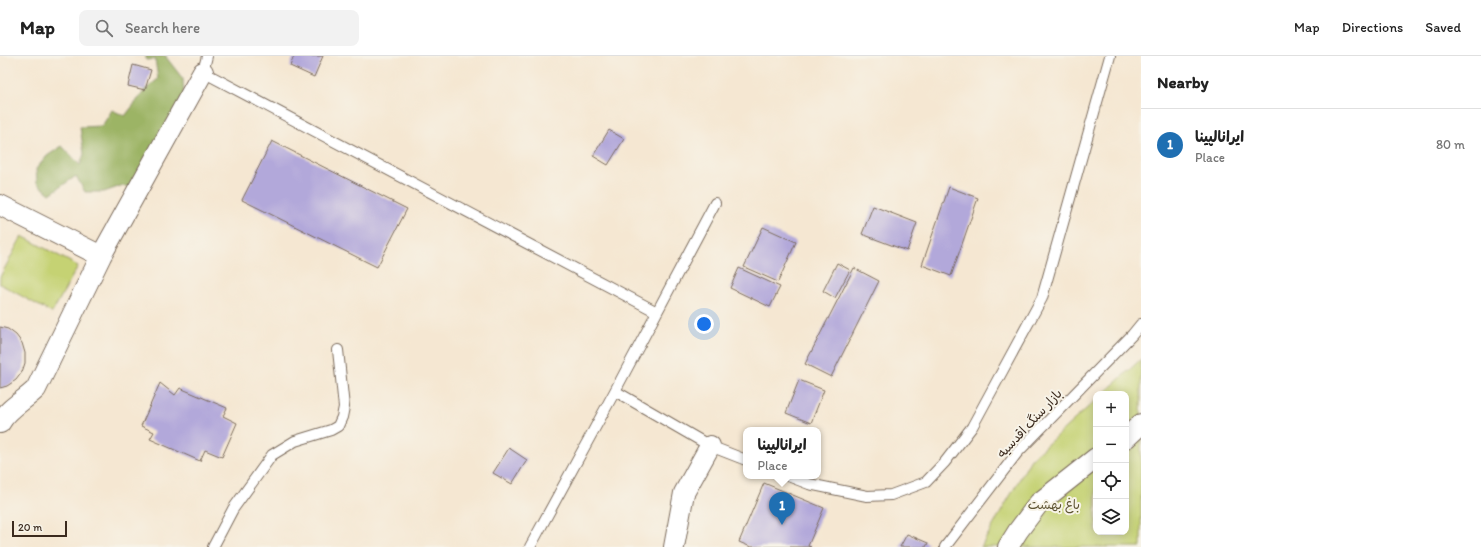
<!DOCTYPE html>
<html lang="en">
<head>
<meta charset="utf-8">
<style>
	body { margin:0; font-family:Itim,"Playpen Sans Arabic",sans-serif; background:#f2f2f2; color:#222 }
	.controls { position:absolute; right:12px; bottom:12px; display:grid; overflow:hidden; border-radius:8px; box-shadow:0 2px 10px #0003 }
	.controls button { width:36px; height:36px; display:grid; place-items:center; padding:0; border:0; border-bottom:1px solid #e0e0e0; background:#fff; color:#222; font:20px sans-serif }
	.scale { position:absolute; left:12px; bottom:10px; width:55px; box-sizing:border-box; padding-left:4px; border:2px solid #3b2a1e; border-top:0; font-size:11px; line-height:14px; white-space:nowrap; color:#3b2a1e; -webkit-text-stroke:3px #f7f3e8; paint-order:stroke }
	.you { position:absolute; left:704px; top:268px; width:14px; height:14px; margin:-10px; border:3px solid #fff; border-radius:50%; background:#1a73e8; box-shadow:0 0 0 6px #1a73e833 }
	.badge { display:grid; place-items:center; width:26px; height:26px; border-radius:50%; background:#1f6fb2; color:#fff; font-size:13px; font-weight:700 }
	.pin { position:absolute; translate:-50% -33px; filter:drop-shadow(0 1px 2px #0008) }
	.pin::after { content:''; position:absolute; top:21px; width:14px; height:12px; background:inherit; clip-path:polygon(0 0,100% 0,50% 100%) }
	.popup { position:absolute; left:743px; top:371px; width:78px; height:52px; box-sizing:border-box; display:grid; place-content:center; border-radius:8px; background:#fff; filter:drop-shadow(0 1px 3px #0005); font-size:13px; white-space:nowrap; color:#767676 }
	.popup b { font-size:15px; color:#222 }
	.popup::after { content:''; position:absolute; left:50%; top:100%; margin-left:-8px; border:8px solid transparent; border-top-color:#fff }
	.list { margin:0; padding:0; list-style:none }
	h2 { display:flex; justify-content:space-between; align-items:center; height:52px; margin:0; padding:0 16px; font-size:17px }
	h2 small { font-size:13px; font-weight:400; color:#767676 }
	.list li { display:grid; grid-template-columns:26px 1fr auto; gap:12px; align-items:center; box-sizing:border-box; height:72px; padding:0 16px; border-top:1px solid #e0e0e0 }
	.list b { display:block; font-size:15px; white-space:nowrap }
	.list p { margin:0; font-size:13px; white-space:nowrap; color:#767676 }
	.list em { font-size:13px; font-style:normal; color:#767676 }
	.icon { flex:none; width:22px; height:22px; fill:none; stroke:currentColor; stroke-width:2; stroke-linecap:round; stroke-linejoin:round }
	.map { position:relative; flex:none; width:1141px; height:491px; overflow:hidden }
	header { display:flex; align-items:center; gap:24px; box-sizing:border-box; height:56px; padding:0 20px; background:#fff; border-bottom:1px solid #e0e0e0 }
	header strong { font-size:19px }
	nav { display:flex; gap:22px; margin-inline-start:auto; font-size:14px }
	.search { width:280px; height:36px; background:#f2f2f2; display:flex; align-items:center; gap:10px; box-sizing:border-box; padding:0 14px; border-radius:8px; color:#767676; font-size:15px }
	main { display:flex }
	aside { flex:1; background:#fff }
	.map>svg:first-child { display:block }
	.green { fill:#c5d273; stroke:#807e48 }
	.forest { fill:#9cb465; stroke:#6c6f42 }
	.building { fill:#b2a8da }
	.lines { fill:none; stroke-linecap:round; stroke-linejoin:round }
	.service-casing { stroke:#7c6c5d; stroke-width:12 }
	.minor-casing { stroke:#7c6c5d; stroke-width:22 }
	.service { stroke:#fff; stroke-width:10 }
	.minor { stroke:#fff; stroke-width:20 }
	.labels { text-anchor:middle; stroke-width:4; stroke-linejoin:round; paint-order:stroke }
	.street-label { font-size:13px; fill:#3b2a1e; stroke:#f7f3e8 }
	.park-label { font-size:13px; fill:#5e5433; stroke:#f7f3e8 }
</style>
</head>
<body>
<header>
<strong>Map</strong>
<div class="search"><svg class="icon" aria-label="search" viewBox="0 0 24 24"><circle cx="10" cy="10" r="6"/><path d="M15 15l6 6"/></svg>Search here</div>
<nav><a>Map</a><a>Directions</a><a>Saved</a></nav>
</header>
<main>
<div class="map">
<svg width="1141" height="491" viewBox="0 0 1141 491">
	<rect width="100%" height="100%" fill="#f7f3e8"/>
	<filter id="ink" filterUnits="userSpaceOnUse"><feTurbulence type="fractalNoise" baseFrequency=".025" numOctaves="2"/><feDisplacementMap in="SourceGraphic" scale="8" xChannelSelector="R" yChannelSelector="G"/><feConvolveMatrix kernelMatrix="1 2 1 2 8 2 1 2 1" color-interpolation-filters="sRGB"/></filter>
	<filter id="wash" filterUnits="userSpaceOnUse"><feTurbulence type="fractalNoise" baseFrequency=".012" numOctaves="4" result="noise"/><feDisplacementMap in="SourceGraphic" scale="16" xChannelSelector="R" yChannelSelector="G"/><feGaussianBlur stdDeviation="0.9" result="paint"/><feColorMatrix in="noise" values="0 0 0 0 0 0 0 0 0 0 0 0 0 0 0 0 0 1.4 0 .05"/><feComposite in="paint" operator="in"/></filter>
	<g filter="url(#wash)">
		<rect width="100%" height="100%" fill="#f5e7d2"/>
		<!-- green -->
		<path class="green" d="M22 180 78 210 52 257 0 228V221Z
			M1141 303V491H981L1031 403 1096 344V476H1126V338H1103Z"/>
		<!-- forest -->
		<path class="forest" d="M146 0H167L166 1 183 23 184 39 133 131 121 130 104 136H85L76 120 50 138 37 127 36 113 47 100 62 90 80 109 84 98 80 71 102 70 112 54 125 60 145 34 158 23 155 3 146 4Z"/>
		<g id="blocks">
			<!-- building -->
			<path class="building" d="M294 0H323L314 21 290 10Z
				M133 9 151 14 145 34 128 30Z
				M609 74 624 83 608 109 593 100Z
				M272 85 407 153 377 211 242 144Z
				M949 131 978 142 951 220 922 209Z
				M873 150 917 167 907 195 862 178Z
				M763 171 796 186 778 226 744 211Z
				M837 207 850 214 835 242 823 235Z
				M739 212 780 231 770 251 730 232Z
				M854 212 879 225 831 321 805 308Z
				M0 271 8 273 16 279 22 287 25 297V307L22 316 16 324 7 330 0 332Z
				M799 324 824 334 811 367 786 357Z
				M160 327 175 339 180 332 227 352 223 360 237 367 222 401 205 394 200 405 150 383 154 376 141 370Z
				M509 392 527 404 512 428 493 417Z
				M764 427 824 452 808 490 811 491H751L739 486Z
				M907 478 928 487 926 491H900Z"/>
		</g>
	</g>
	<g filter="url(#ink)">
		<use href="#blocks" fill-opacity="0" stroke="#7c6c5d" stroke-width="1"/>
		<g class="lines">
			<!-- service casing -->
			<g class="service-casing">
				<path id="service" d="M207 0 203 16 657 256
					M615 335 710 390 746 404
					M788 420 809 428 867 440 891 439 926 426 945 406 972 371 1042 242 1110 0
					M213 491 233 453 272 399 295 385 331 374 338 370 342 361 344 351 338 294
					M530 491 615 335 715 147
					M945 491 1017 397 1132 279 1141 268"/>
			</g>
			<!-- minor casing -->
			<g class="minor-casing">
				<path id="minor" d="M0 149 101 200
					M0 367C8 352 24 345 36 333L101 200 203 16
					M1126 382 1141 368
					M674 491 684 437 710 390
					M1008 491 1018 475 1039 447 1096 402"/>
			</g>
			<!-- service -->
			<use href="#service" class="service"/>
			<!-- minor -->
			<use href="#minor" class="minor"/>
		</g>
	</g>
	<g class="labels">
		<!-- street labels -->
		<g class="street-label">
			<text transform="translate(1029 367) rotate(-47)" y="5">بازار سنگ اقدسیه</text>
		</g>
		<!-- park labels -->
		<g class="park-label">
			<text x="1054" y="453">باغ بهشت</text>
		</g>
	</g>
</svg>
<div class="controls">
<button>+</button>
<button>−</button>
<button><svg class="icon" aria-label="locate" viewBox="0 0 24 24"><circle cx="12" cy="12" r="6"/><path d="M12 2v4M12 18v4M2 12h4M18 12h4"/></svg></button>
<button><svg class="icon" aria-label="layers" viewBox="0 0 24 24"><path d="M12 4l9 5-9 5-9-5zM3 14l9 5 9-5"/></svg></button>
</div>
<div class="scale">20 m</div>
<div class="you"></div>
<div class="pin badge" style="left:782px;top:469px">1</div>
<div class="popup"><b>ایرانالپینا</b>Place</div>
</div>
<aside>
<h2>Nearby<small></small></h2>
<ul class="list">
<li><span class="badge">1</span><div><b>ایرانالپینا</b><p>Place</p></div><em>80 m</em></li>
</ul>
</aside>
</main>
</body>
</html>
